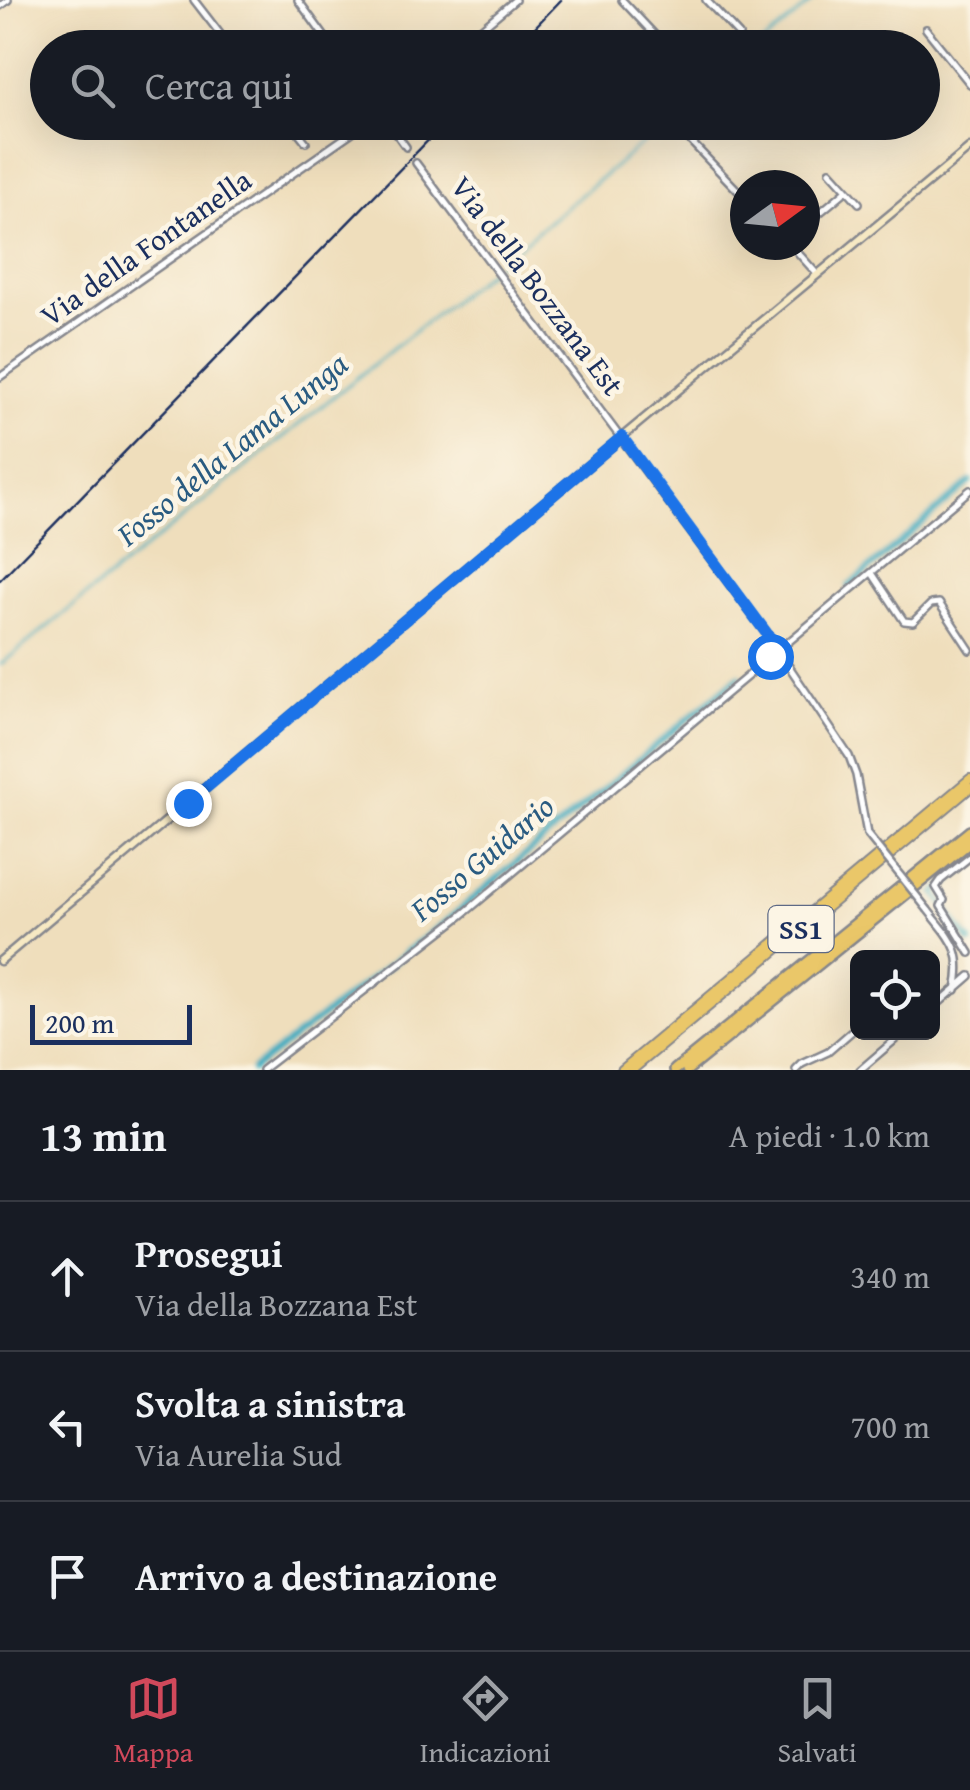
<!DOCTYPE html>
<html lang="it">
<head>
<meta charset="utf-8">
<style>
	body { margin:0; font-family:"Gentium Book Plus",serif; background:#242831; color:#f1f3f6 }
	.controls { position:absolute; right:30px; bottom:30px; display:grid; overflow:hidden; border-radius:15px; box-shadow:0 10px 40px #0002 }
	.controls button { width:90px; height:90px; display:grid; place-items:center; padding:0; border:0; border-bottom:2px solid #363941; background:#171b24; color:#f1f3f6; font:50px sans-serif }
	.compass { position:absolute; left:730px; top:170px; width:90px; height:90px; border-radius:50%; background:#171b24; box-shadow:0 10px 40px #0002; rotate:75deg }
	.scale { position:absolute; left:30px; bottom:25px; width:162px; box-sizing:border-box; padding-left:10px; border:5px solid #1b2f5e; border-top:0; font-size:28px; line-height:35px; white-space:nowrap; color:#1b2f5e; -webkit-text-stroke:8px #fcf5e5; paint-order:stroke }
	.stop { position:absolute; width:30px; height:30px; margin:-22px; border:8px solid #1a73e8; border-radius:50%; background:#fff }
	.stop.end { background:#1a73e8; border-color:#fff; box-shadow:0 2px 10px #0008 }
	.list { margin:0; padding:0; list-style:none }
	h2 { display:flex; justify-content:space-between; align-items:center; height:130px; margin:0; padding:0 40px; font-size:42px }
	h2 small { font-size:32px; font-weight:400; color:#9ea1a6 }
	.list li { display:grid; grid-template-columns:65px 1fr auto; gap:30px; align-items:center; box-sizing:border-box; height:150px; padding:0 40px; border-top:2px solid #363941 }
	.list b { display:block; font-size:38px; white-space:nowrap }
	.list p { margin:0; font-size:32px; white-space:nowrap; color:#9ea1a6 }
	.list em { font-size:32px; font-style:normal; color:#9ea1a6 }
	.icon { flex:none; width:55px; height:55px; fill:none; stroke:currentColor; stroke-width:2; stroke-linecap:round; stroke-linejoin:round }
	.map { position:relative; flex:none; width:970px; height:1070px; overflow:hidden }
	.search { position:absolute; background:#171b24; box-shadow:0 10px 40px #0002; left:30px; right:30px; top:30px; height:110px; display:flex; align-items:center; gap:25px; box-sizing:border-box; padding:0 35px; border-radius:55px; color:#9ea1a6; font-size:38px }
	.sheet { height:580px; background:#171b24 }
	nav { display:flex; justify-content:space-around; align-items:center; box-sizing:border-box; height:140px; border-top:2px solid #363941; background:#171b24; font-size:28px; color:#9ea1a6 }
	nav a { display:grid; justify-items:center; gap:5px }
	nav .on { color:#d1495b }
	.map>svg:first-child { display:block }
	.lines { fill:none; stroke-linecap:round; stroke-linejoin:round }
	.stream { stroke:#42adc1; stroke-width:2.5 }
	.canal { stroke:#42adc1; stroke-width:6 }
	.minor-casing { stroke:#85868d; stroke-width:10 }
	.tertiary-casing { stroke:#85868d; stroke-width:10 }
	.secondary-casing { stroke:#85868d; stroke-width:11 }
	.trunk-casing { stroke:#85868d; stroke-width:12 }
	.motorway-casing { stroke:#85868d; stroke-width:14 }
	.minor { stroke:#fff; stroke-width:5 }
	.tertiary { stroke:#fff; stroke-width:5 }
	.secondary { stroke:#f7e9c3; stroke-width:6 }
	.trunk { stroke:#eac769; stroke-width:8 }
	.motorway { stroke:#eac769; stroke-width:9 }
	.rail { stroke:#1b2f5e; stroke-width:2.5 }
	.minor-bridge-casing { stroke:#85868d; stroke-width:10; stroke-linecap:butt }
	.minor-bridge { stroke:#fff; stroke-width:5 }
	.route { stroke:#1a73e8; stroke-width:12 }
	.labels { text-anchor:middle; stroke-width:9; stroke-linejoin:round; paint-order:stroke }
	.shield { fill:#fcf5e5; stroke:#5e6a86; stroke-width:2.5 }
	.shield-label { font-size:28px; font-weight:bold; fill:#1b2f5e }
	.street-label { font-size:30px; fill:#1b2f5e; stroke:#fcf5e5 }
	.water-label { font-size:32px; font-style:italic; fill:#295b81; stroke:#fcf5e5 }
</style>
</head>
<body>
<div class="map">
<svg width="970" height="1070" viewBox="0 0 970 1070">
	<rect width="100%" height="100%" fill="#fcf5e5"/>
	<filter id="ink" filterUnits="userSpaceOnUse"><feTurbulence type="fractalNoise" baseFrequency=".01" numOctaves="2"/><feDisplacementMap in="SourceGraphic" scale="20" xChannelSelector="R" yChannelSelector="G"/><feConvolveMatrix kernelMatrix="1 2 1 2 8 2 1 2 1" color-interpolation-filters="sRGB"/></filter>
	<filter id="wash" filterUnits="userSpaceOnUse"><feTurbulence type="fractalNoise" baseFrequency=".0048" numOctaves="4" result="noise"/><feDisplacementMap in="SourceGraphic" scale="40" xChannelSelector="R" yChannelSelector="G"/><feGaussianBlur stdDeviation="2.25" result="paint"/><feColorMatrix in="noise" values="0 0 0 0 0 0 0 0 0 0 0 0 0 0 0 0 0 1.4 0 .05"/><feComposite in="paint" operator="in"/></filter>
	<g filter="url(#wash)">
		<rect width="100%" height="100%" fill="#efdebc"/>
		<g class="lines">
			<!-- stream -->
			<path class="stream" d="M757 48 814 0
				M497 265 668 122
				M0 665 492 269"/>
			<!-- canal -->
			<path class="canal" d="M849 586 970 482
				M970 865 935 893 970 942
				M252 1070 440 926 739 676"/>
		</g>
	</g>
	<g filter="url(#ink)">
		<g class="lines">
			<!-- minor casing -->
			<g class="minor-casing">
				<path id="minor" d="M194 0 231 48
					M298 0 333 48
					M622 0 667 48
					M706 0 739 35
					M926 29 970 84
					M458 48 515 0
					M290 122 306 142
					M388 122 406 147
					M673 123 745 198
					M416 163 772 641 849 756 856 775 867 834
					M830 171 859 203
					M805 225 847 190
					M791 245 817 274
					M0 377 367 122
					M872 573 904 621 913 622 931 604 939 603 970 650
					M970 857 941 880 936 887 944 900 941 906 970 953
					M928 910C951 940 965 949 956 990
					M932 1009 970 976
					M262 1070 461 916 970 490
					M796 1070 802 1064 828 1052 858 1026
					M860 1070 903 1033"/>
			</g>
			<!-- tertiary casing -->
			<g class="tertiary-casing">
				<path id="tertiary" d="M0 6 8 0"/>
			</g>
			<!-- secondary casing -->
			<g class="secondary-casing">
				<path id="secondary" d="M0 961 622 437 970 148"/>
			</g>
			<!-- trunk casing -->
			<g class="trunk-casing">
				<path id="trunk" d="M622 1070 970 779
					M632 1070 970 788"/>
			</g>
			<!-- motorway casing -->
			<g class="motorway-casing">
				<path id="motorway" d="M675 1070 970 831
					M687 1070 970 842"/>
			</g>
			<!-- minor -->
			<use href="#minor" class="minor"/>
			<!-- tertiary -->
			<use href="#tertiary" class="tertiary"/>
			<!-- secondary -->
			<use href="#secondary" class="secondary"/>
			<!-- trunk -->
			<use href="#trunk" class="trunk"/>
			<!-- motorway -->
			<use href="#motorway" class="motorway"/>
			<!-- rail -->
			<path class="rail" d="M515 48 561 0
				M0 580 446 122"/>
			<!-- minor-bridge casing -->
			<g class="minor-bridge-casing">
				<path id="minor-bridge" d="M867 834 928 910"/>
			</g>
			<!-- minor-bridge -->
			<use href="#minor-bridge" class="minor-bridge"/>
		</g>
	</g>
	<g class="lines" filter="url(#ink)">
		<!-- route -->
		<path class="route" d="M188 803 622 437 779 650 770 656"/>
	</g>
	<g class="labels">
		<!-- shield labels -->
		<rect class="shield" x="768.5" y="906" width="65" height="46" rx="8"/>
		<g class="shield-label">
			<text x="801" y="939">SS1</text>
		</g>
		<!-- street labels -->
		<g class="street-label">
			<text transform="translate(146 248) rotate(-35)" y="10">Via della Fontanella</text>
			<text transform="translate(537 286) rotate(53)" y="10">Via della Bozzana Est</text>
		</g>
		<!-- water labels -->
		<g class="water-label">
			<text transform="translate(232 449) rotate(-39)" y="11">Fosso della Lama Lunga</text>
			<text transform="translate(482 858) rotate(-40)" y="11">Fosso Guidario</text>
		</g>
	</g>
</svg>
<div class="controls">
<button><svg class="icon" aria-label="locate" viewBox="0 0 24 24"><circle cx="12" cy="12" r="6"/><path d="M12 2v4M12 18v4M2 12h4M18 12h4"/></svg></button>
</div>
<svg class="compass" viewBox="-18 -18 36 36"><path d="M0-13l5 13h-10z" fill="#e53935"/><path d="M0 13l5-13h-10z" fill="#9ea1a6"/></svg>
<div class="scale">200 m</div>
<div class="stop" style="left:770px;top:656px"></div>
<div class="stop end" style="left:188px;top:803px"></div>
<div class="search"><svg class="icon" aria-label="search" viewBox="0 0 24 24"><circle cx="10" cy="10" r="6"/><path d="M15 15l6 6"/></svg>Cerca qui</div>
</div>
<section class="sheet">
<h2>13 min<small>A piedi · 1.0 km</small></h2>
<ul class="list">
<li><svg class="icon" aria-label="ahead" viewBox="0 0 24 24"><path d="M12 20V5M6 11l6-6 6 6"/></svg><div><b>Prosegui</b><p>Via della Bozzana Est</p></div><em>340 m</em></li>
<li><svg class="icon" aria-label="left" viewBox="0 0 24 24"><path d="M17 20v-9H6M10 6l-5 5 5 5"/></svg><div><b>Svolta a sinistra</b><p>Via Aurelia Sud</p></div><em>700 m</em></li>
<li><svg class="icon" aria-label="arrive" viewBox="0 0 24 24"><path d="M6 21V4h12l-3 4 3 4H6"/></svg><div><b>Arrivo a destinazione</b></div></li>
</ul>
</section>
<nav>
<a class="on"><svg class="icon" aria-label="map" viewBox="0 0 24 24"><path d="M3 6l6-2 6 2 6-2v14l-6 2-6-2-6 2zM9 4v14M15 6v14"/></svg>Mappa</a>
<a><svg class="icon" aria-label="directions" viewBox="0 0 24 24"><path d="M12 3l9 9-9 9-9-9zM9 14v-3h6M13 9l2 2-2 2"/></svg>Indicazioni</a>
<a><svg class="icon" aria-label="saved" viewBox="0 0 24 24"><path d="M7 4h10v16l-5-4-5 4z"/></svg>Salvati</a>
</nav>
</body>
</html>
